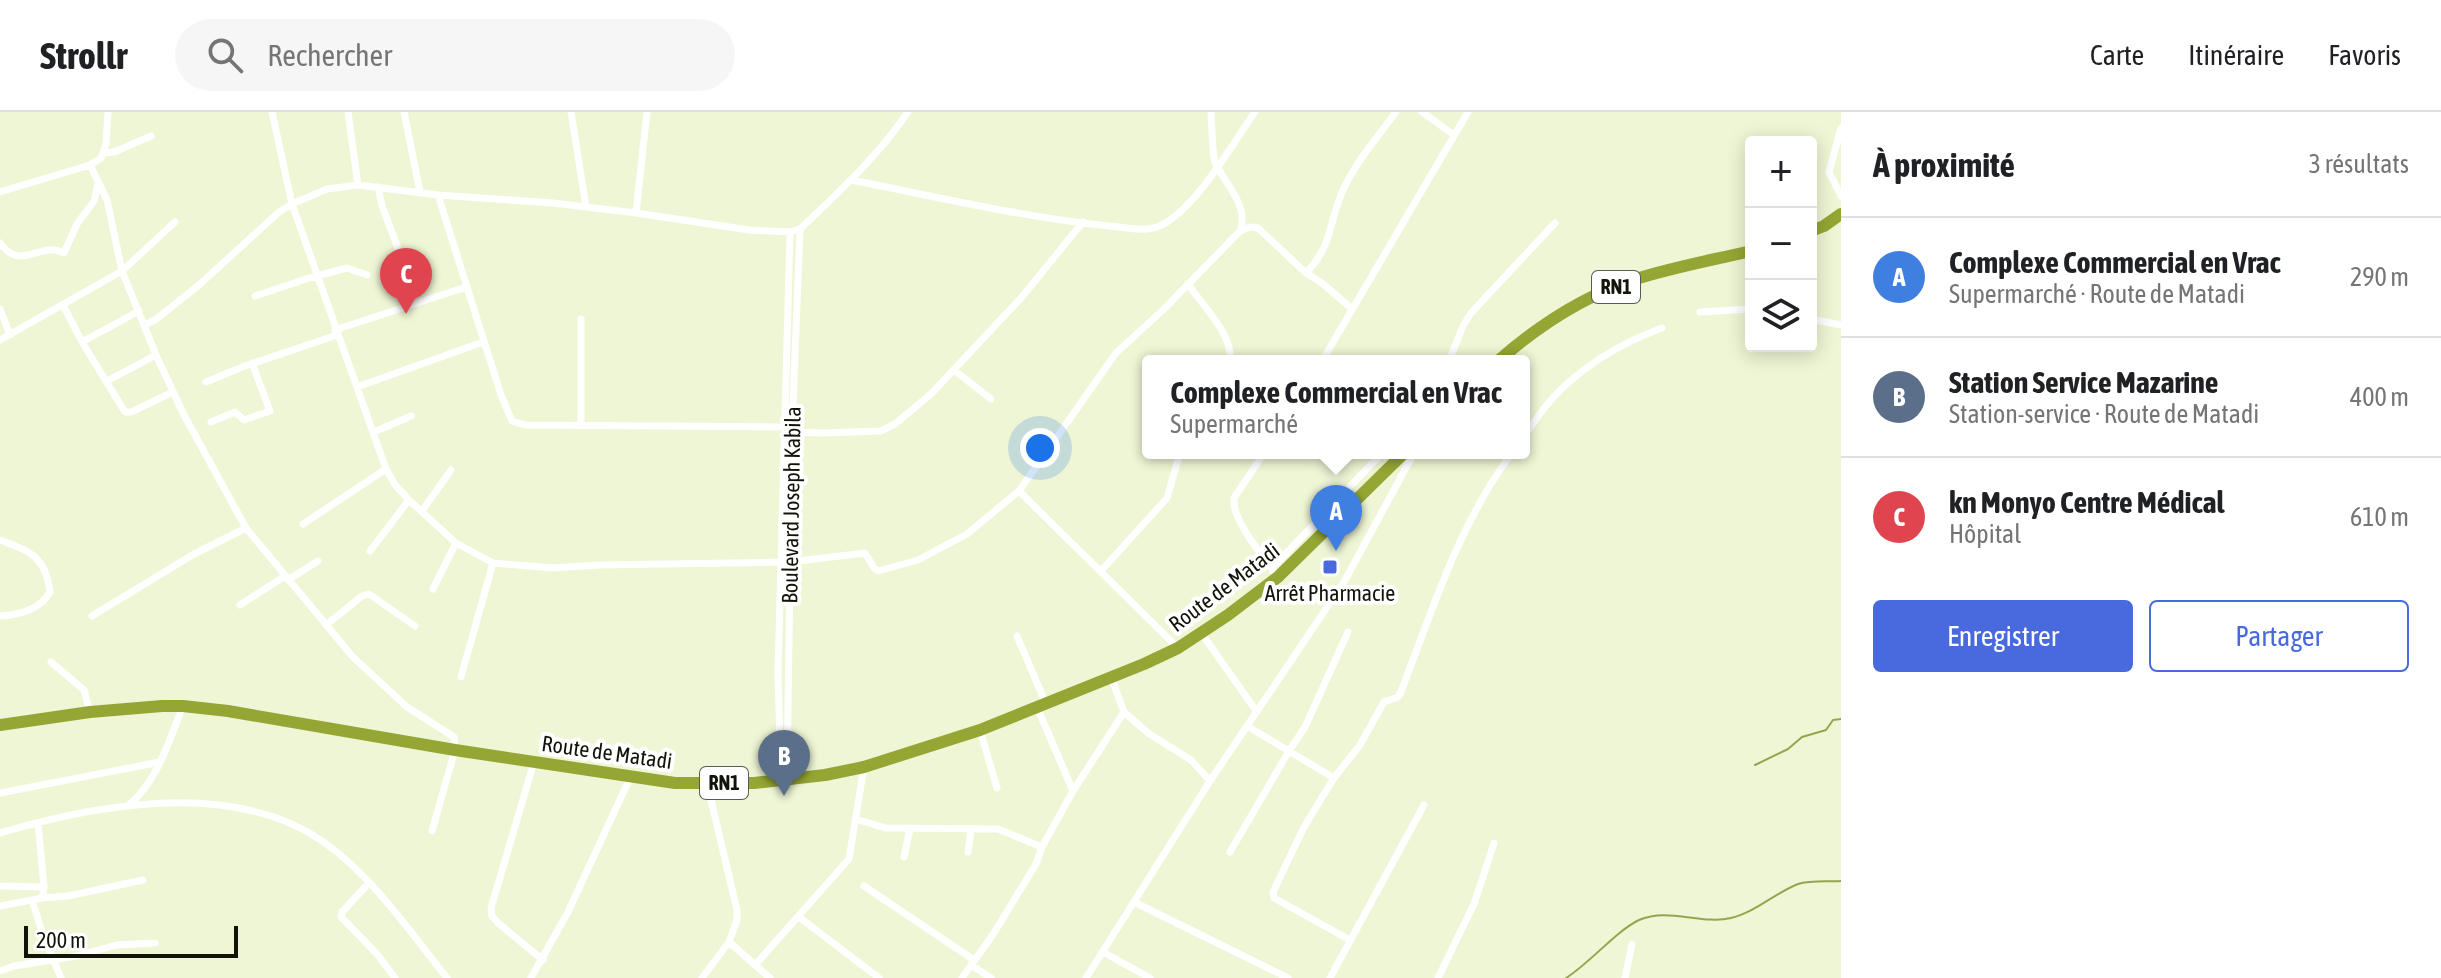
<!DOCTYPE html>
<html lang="fr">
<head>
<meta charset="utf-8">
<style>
	body { margin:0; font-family:"Asap Condensed",sans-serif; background:#f6f6f6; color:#202124 }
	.controls { position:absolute; right:24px; top:24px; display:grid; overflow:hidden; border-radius:8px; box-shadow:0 4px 20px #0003 }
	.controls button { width:72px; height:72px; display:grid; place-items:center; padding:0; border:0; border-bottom:2px solid #e0e0e0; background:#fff; color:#202124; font:40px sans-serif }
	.scale { position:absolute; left:24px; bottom:20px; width:214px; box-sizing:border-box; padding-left:8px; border:4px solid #121409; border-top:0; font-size:22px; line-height:28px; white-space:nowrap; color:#121409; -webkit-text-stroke:6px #fff; paint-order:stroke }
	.you { position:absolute; left:1040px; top:336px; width:28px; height:28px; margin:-20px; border:6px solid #fff; border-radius:50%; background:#1a73e8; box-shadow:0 0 0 12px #1a73e833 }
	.badge { display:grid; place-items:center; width:52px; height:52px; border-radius:50%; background:#486ade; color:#fff; font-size:26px; font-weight:700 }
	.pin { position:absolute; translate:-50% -66px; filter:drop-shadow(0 2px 4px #0008) }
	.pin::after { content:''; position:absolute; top:42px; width:28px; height:24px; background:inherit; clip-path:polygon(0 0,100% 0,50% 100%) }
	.popup { position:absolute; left:1142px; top:243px; width:388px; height:104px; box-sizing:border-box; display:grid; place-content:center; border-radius:8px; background:#fff; filter:drop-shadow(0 2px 6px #0005); font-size:26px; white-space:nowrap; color:#757577 }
	.popup b { font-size:30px; color:#202124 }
	.popup::after { content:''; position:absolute; left:50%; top:100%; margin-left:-16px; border:16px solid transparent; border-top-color:#fff }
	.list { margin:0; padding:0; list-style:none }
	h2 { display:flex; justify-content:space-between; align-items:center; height:104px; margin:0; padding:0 32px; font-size:34px }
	h2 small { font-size:26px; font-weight:400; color:#757577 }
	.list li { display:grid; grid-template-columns:52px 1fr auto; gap:24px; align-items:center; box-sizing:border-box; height:120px; padding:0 32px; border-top:2px solid #e0e0e0 }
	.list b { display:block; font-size:30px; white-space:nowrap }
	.list p { margin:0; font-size:26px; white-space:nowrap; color:#757577 }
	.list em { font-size:26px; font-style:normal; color:#757577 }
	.actions { display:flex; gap:16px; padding:24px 32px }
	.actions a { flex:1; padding:18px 0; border:2px solid #486ade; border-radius:8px; text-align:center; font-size:28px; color:#486ade }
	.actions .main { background:#486ade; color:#fff }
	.icon { flex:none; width:44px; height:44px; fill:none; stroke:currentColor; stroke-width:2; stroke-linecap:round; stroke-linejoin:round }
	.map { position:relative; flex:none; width:1841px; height:866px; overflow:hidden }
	header { display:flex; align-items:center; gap:48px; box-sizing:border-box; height:112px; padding:0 40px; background:#fff; border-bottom:2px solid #e0e0e0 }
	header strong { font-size:38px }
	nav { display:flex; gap:44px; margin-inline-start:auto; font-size:28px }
	.search { width:560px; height:72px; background:#f6f6f6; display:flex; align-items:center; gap:20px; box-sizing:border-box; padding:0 28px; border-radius:44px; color:#757577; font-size:30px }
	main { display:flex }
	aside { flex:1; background:#fff }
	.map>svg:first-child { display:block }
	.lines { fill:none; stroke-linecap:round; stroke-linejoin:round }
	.stream { stroke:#95a54c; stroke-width:2 }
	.street { stroke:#fff; stroke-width:7 }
	.highway { stroke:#95a634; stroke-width:12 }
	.poi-dot { fill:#486ade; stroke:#fff; stroke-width:3 }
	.labels { text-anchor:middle; stroke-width:8; stroke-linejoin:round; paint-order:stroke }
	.shield { fill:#fff; stroke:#595a53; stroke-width:2 }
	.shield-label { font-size:20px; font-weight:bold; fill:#121409 }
	.street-label { font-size:22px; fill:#121409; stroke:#fff }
	.poi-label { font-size:22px; fill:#121409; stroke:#fff }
</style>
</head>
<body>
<header>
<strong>Strollr</strong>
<div class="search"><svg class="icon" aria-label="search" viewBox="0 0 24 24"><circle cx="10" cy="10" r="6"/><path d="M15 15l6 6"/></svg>Rechercher</div>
<nav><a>Carte</a><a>Itinéraire</a><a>Favoris</a></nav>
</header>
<main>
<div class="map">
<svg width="1841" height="866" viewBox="0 0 1841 866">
	<rect width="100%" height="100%" fill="#eff6d5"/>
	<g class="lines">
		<!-- stream -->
		<path class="stream" d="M1755 653 1788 637 1802 625 1826 618 1833 608 1841 607
			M1566 866C1590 851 1616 819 1639 808 1668 795 1701 813 1731 806 1756 800 1775 781 1798 772 1810 768 1828 770 1841 769"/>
		<!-- street -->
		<path class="street" d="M272 0 292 92 386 357 396 374 409 388 456 431 493 451 553 456 599 453 790 450 865 441 874 456 878 459 918 448 967 422 1019 379 1116 241 1163 198 1240 119C1250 94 1224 71 1215 50 1212 43 1212 11 1211 0
			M348 0 358 73
			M404 0 420 80
			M571 0 586 95
			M1422 0 1454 23
			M1841 16 1829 60 1841 84
			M104 41 114 40 151 24
			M90 53 107 88 122 159 156 243 184 303 246 416 353 545 407 595 454 625 455 638 432 719
			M851 68C937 85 1022 105 1109 114 1123 115 1143 120 1157 115 1193 102 1233 31 1255 0
			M378 75 382 94 404 152
			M0 80 90 53 101 46 106 32 108 0
			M438 83 501 283 512 309 525 313 784 315 792 320 823 321 881 319 895 312 931 282 1021 186 1083 110
			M636 101 647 0
			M1240 119 1250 115 1258 116 1306 161C1332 134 1328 115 1341 83 1353 53 1377 26 1396 0
			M0 131C22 161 39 128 64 141L77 112 94 89 98 72
			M1306 161 1322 171 1352 197
			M1188 172C1201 192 1234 223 1230 249
			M255 184 309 166 347 156 367 163
			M63 193 82 230 125 300H131L173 280
			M0 197 10 223
			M1700 200 1751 197
			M581 207V313
			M1811 207 1841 213
			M144 213 155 208 199 173 279 100 292 92 327 77 358 73 438 83 553 91 636 101 749 118 790 120 800 117C839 80 878 44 908 0
			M335 218 466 175
			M0 228 122 159 175 110
			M82 230 139 199
			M1322 249 1468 0
			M1449 249 1463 214 1471 201 1555 111
			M954 258 991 287
			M107 269 156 243
			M206 270 245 254 337 223
			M357 275 483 230
			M211 310 235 300 244 308 270 299 252 251
			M374 320 411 304
			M1524 324C1533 312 1541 299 1551 288 1579 256 1621 231 1662 216
			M1264 341 1234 386C1231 407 1262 442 1274 460
			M1019 379 1178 536
			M422 399 451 358
			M303 412 386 357
			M0 428C30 439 46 445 50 480 40 498 19 503 0 504
			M370 439 409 388
			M1272 456 1382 341
			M1101 459 1167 386 1180 341
			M288 468 318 449
			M433 477 456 431
			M240 493 285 464
			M92 504 194 442 246 416
			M326 513 362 484 369 482 415 514
			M1202 522 1257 600
			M1017 524 1046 592
			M51 550 84 578 90 600
			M461 565 493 451
			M1111 565 1124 600 1148 621 1191 648 1210 669
			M1037 595 1073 679
			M1247 614 1334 666
			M980 618 997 676
			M534 650 491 796 492 804 498 811 543 848
			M787 668 792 320 800 117
			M781 669 778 561 790 120
			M707 671 737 798V808L729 830 770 866
			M0 681 160 650
			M129 693C158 668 169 629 183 594
			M855 707 886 716 998 717 1042 735
			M38 711 44 775 42 786
			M0 721C98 692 235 667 325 731 372 764 411 821 447 866
			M968 740 971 718
			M1230 740 1289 639 1305 615 1348 520
			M904 745 910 717
			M368 772 342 800 341 805 377 842 395 866
			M0 774 44 775
			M864 774 974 848
			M32 788 43 823 61 866
			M1134 790 1288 866
			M0 794 42 786 68 784 143 768
			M799 805 879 866
			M1350 828 1274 786 1273 780 1304 715 1334 666 1360 633 1384 590 1398 585 1400 582C1432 500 1458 413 1512 341
			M1103 840 1150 866
			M755 853 849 747 864 655
			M971 853 991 866
			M0 859 14 854 77 844 116 833 155 831
			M531 866 568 800 630 666
			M702 866 729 830
			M962 866 994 821 1036 752 1042 735 1073 679 1124 600
			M1086 866 1210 669 1344 470 1414 341
			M1330 866 1424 693
			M1438 866 1474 792 1494 731
			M1625 866 1632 832"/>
		<!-- highway -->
		<path class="highway" d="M1811 119 1824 114 1841 102
			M1498 249C1538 214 1586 183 1636 167 1674 155 1713 148 1751 139
			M0 613 90 600 162 594H183L228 599 455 638 675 671H754L825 663 864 655 980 618 1144 552 1178 536 1228 503 1278 465 1404 341"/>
	</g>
	<!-- markers -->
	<rect class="poi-dot" x="1322" y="447" width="16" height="16" rx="4"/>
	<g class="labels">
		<!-- shield labels -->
		<g class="shield">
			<rect x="1592" y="159" width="48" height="32" rx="6"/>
			<rect x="700" y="655" width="48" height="32" rx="6"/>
		</g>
		<g class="shield-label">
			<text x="1616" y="182">RN1</text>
			<text x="724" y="678">RN1</text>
		</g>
		<!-- street labels -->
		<g class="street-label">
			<text transform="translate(791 393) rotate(-89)" y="8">Boulevard Joseph Kabila</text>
			<text transform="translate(1224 475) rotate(-37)" y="8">Route de Matadi</text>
			<text transform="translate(607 640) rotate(8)" y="8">Route de Matadi</text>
		</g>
		<!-- poi labels -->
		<g class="poi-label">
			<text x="1330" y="489">Arrêt Pharmacie</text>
		</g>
	</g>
</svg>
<div class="controls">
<button>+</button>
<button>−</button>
<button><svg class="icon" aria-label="layers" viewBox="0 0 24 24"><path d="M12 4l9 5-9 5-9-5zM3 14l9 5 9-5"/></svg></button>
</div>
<div class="scale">200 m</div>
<div class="you"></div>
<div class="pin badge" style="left:1336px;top:439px;background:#3f7fe0">A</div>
<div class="popup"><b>Complexe Commercial en Vrac</b>Supermarché</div>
<div class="pin badge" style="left:784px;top:684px;background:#5c6f8a">B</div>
<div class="pin badge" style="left:406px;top:202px;background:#e0444e">C</div>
</div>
<aside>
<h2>À proximité<small>3 résultats</small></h2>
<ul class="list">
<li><span class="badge" style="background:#3f7fe0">A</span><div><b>Complexe Commercial en Vrac</b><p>Supermarché · Route de Matadi</p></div><em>290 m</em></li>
<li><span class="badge" style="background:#5c6f8a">B</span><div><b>Station Service Mazarine</b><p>Station-service · Route de Matadi</p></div><em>400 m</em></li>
<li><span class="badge" style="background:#e0444e">C</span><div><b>kn Monyo Centre Médical</b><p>Hôpital</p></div><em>610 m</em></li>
</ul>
<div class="actions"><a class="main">Enregistrer</a><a>Partager</a></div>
</aside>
</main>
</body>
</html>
